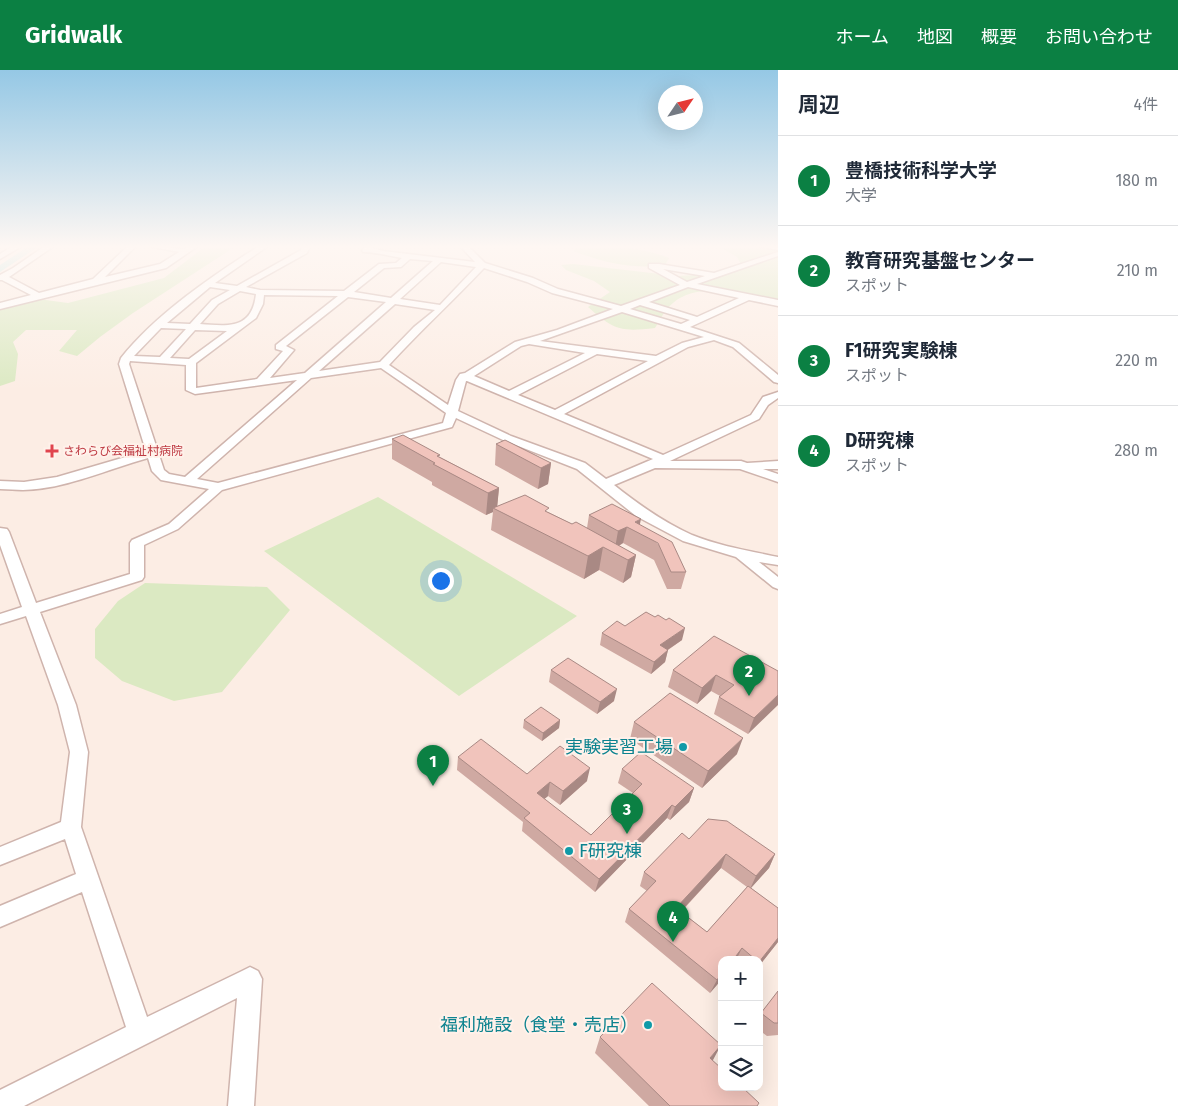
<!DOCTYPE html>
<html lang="ja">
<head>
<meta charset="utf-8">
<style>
	body { margin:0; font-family:"Fira Sans","Noto Sans JP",sans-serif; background:#f6f6f7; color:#1f2937 }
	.controls { position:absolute; right:15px; bottom:15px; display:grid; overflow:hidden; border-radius:10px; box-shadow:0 5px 20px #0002 }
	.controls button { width:45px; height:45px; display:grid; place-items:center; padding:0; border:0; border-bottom:1px solid #e0e1e3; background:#fff; color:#1f2937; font:25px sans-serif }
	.compass { position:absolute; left:658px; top:15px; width:45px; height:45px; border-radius:50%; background:#fff; box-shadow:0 5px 20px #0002; rotate:55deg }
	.you { position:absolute; left:440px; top:510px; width:18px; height:18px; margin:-12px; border:4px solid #fff; border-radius:50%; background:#1a73e8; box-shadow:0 0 0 8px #1a73e833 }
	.badge { display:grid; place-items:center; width:32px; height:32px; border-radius:50%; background:#0b8043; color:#fff; font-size:16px; font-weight:700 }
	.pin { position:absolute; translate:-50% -41px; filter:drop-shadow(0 1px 2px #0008) }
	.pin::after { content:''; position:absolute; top:26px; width:18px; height:15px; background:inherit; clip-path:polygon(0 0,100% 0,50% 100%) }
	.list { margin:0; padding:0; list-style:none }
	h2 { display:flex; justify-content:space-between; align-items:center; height:65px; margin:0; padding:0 20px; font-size:21px }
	h2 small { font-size:16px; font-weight:400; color:#747a83 }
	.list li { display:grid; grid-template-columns:32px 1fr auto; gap:15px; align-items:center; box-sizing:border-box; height:90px; padding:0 20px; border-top:1px solid #e0e1e3 }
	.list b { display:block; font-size:19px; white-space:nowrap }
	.list p { margin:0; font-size:16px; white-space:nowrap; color:#747a83 }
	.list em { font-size:16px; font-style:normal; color:#747a83 }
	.icon { flex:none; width:28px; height:28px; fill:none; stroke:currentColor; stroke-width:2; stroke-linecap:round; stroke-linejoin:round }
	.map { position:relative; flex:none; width:778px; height:1036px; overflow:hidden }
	header { display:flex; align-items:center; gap:30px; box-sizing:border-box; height:70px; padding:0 25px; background:#0b8043; color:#fff }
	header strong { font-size:24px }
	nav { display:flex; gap:28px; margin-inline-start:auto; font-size:18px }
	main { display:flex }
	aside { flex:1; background:#fff }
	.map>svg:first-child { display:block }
	.green { fill:#dbe9c2 }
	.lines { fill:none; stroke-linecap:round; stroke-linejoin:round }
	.river { fill:#b9e5e1; fill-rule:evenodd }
	.minor-casing { stroke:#cfb4ad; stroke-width:3 }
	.minor { fill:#fff; fill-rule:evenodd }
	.wall { fill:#cfa9a2; fill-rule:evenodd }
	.shaded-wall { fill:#a98984 }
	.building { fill:#f1c4bc; stroke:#a98984 }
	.health-dot { fill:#e0444e; stroke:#fff1ea; stroke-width:2 }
	.culture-dot { fill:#0f9aa8; stroke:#fff1ea; stroke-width:2 }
	.labels { text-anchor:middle; stroke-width:4; stroke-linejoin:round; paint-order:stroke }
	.far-health-label { font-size:12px; fill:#be3a42; stroke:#fff1ea; text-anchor:start }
	.near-culture-label { font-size:18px; fill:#0d838f; stroke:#fff1ea; text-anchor:end }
</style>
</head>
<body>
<header>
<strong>Gridwalk</strong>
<nav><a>ホーム</a><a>地図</a><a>概要</a><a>お問い合わせ</a></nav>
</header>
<main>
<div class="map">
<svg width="778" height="1036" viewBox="0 0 778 1036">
	<rect width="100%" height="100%" fill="#fcede4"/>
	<!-- green -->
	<path class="green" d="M206 176H262L233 178 133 243 100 267 77 286 59 281 77 260H26L13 272 18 284 15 311 0 316V238L38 229 68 233 164 208Z
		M578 176C609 176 639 176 669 188L665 195C634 200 602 192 573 181Z
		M718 176H778V232C750 223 697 211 673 233 665 239 660 250 655 258 620 262 614 260 588 237L610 222 594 211 566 200 561 195 573 194 678 206 727 203 742 196 737 187Z
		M378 427 577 546 459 626 264 481Z
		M145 513 267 517 290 540 222 622 174 631 122 611 95 588V559L118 531Z"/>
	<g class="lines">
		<!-- river -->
		<path class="river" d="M29 176H39L0 202V195Z"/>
		<!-- minor casing -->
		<g class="minor-casing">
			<path id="minor" d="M13 176H22L0 189V184Z
				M45 176H54L9 207 39 223 93 209 128 176H136L105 207 160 194 179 182 148 176 185 179 189 176H198L166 198 0 239V233L31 225 2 210H0V205L13 198Z
				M259 176H268L215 213 237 216 301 180 302 176H310L307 183 246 217 260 220 344 221 379 194 396 193 402 188C389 186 376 182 363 182L362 180 366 176 383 181 475 192 460 176H468L485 193 533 208 558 219 621 236 680 215 649 198V194H659L714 203 778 182V186L697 214 778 230V236L749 230 690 257 739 273 778 305V313L774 312 733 277 714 270 688 277 564 344 663 385 751 345 763 327 778 322V328L768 335 759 349 670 391H741L747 393 778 391V399H763L778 404V412L740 399 655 398 614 415C638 434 663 452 692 465 719 476 750 481 778 487V495L759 492 778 507V519L773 517 736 487 683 471 636 446 577 399 503 370 456 348 452 357 222 420 178 459 144 475V507L142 510 40 542 76 635 88 682 81 757 147 947 242 901 250 897 258 901 262 909 254 1036H228L237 928 24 1036H0V1020L126 957 82 822 0 857V836L76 804 65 769 0 795V777L61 752 70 682 58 635 26 546 0 554V544L22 537 0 475V458L7 459 9 462 36 533 130 504V473L132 470 169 454 209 419 161 410 152 401 148 388C108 399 66 419 23 420 16 420 8 419 0 419V411L24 412 57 407 146 381 119 294 121 288C156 244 212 206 259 176ZM410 189 433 191 391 228 354 222 384 198 401 197ZM441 192 476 197 440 235 400 229ZM484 198 527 212 552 223 613 239 557 260 515 272 465 303 460 304 456 310 448 335 389 295C420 261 453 231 484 198ZM663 199 705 206 687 212ZM210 217 230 220 212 230 190 254 167 253ZM688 217 739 228 697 247 649 232ZM240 221 256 224C252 260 228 256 200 254L218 234ZM264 225 338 226 276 275V279L283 281 257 309 196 318V293L256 248 263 234ZM348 227 386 232 305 303 270 308 294 280 286 276ZM395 234 435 240 414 257 380 292 319 301ZM640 235 690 250 681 254 630 239ZM622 242 704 267 682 273 656 286 540 271ZM161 258 186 259 160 287 134 286ZM195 260 227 261 189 289 170 288ZM529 274 585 283 509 321 474 306 521 276ZM597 284 648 291 555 340 518 325ZM130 291 186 295V320L195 324 297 310 185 407 169 404 164 400 129 294ZM381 298 446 343 443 353 218 413 197 409 311 308ZM466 311H467L653 389 606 409 585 393 511 366 458 341Z
				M758 176H778V180Z"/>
		</g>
		<!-- minor -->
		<use href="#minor" class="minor"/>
	</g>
	<!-- wall -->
	<path class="wall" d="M392 369 440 387 499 418 497 436 548 442 572 454 587 458 589 445 639 455 686 502 681 519H667L654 490 623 473 619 476 636 485 631 507 623 513 599 500 584 509 491 460 493 442 486 445 432 415V412L392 389Z
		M496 374 551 393 548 414 538 419 495 395Z
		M625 556 682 570 668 580 665 592 651 604 600 575 602 563Z
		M551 600 614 631 597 644 549 612Z
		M673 600 778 601 748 664 714 644 719 627 720 626 711 621 697 634 668 617Z
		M524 650H560L559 658 542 671 523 658Z
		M634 652 737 684 702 718 630 669Z
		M458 687 527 704 587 711 560 735 548 726 544 729 591 765 633 723 618 713 622 699 694 718 689 732 670 750 667 748 595 822 522 761 523 752 457 700Z
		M689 769 775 784 769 798 751 818 778 838V872L759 896V890H722V909L710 923 625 852 629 839 647 821 640 816 644 802ZM721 798 747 817 707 862 681 842Z
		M778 921V965L767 966 759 960V946Z
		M600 967 713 991 758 1036H649L595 983Z"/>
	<!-- shaded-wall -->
	<path class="shaded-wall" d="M551 393 548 414 538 419 541 398Z
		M499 418 497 439 493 438V442L486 445 488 423Z
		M641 449 638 463 635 452Z
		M627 457 623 473 615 478 618 461Z
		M603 477 599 500 584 509 588 486Z
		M636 485 631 507 623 513 628 490Z
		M685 558 682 570 657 587 660 575Z
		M668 580 665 592 651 604 654 592Z
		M716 605 711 621 697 634 702 618Z
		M617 619 614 631 597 644 600 632Z
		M778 625V635L748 664 754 648Z
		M560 650 559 658 542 671 543 663Z
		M743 668 737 684 702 718 708 701Z
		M590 698 587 711 560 735 563 721Z
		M550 712 548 726 535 737 537 723Z
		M694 718 689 732 670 750 675 737Z
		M672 735 667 748 595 822 599 809Z
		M726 784 721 798 671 852 676 838Z
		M775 784 769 798 750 819 756 806Z
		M778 868V872L759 896V892Z
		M742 878 736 890H733Z
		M722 903V909L710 923 717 910Z
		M721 975 713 990 702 1003 710 988Z"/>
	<!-- building -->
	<path class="building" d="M403 365 440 385 437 386 499 418 488 423 433 394 435 393 392 369Z
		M505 370 551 393 541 398 496 374Z
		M525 425 549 438 545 441 572 454 576 452 636 485 628 490 603 477 588 486 493 438Z
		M612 434 641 449 635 452 672 472 686 502H671L658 473 627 457 618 461 589 445Z
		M646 542 655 547 658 545 666 550 669 548 685 558 660 575 668 580 654 592 602 563 617 551 625 556Z
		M714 566 778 601V625L754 648 719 627 734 615 716 605 702 618 673 600Z
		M568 588 617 619 600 632 551 600Z
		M670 623 743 668 708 701 634 652Z
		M541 637 560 650 543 663 524 650Z
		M481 669 527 704 560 676 590 698 563 721 550 712 537 723 591 765 642 714 622 699 641 682 694 718 675 737 672 735 599 809 524 748 530 743 458 687Z
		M708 749 727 751 775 784 756 806 726 784 676 838 707 862 748 816 778 838V868L759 892V890H756L742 878 733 890H722V903L717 910 629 839 656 811 644 802 682 763 689 769Z
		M652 913 721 975 710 988 722 999V1017H742L759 1033 757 1036H670L600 967Z
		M778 921V953H774L761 943Z"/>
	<!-- sky -->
	<linearGradient id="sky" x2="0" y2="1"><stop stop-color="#95c8e5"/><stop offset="0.55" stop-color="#fef7f3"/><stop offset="1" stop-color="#fef7f3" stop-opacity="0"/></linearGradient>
	<rect width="778" height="321" fill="url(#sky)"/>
	<!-- markers -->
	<path class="health-dot" d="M49.5 373.5h5v5h5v5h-5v5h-5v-5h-5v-5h5z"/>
	<g class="culture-dot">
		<circle cx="683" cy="677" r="5"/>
		<circle cx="569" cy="781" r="5"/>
		<circle cx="648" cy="955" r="5"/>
	</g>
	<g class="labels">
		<!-- far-health labels -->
		<g class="far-health-label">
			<text x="63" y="385">さわらび会福祉村病院</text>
		</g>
		<!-- near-culture labels -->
		<g class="near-culture-label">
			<text x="673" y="683">実験実習工場</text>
			<text x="579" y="787" text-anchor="start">F研究棟</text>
			<text x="638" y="961">福利施設（食堂・売店）</text>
		</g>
	</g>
</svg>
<div class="controls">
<button>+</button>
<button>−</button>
<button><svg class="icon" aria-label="layers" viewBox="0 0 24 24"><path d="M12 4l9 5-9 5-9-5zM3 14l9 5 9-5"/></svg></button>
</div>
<svg class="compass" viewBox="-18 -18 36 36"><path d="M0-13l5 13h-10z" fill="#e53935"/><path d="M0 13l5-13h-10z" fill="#747a83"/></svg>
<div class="you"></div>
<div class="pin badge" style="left:433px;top:716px">1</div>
<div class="pin badge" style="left:749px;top:626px">2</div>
<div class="pin badge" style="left:627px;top:764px">3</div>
<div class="pin badge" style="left:673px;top:872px">4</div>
</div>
<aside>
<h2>周辺<small>4件</small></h2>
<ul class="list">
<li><span class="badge">1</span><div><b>豊橋技術科学大学</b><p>大学</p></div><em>180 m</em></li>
<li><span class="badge">2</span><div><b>教育研究基盤センター</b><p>スポット</p></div><em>210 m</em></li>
<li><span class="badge">3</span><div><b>F1研究実験棟</b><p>スポット</p></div><em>220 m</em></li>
<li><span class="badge">4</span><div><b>D研究棟</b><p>スポット</p></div><em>280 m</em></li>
</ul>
</aside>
</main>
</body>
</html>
